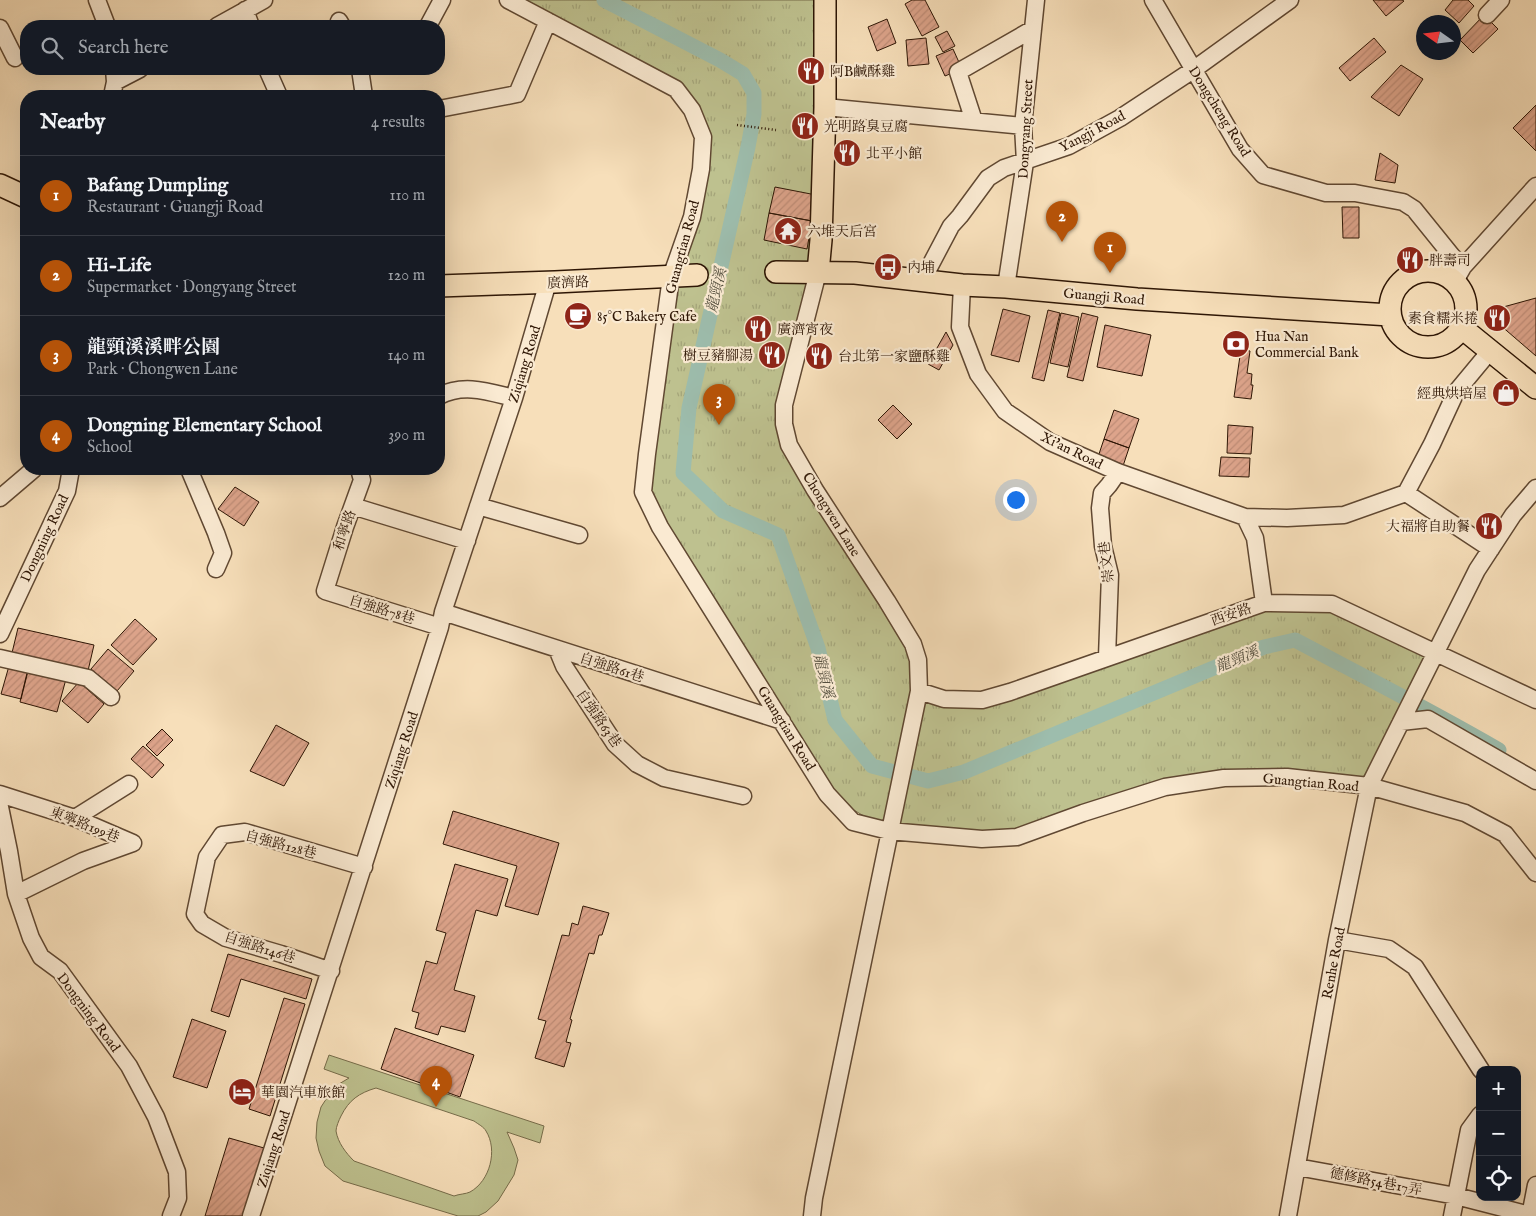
<!DOCTYPE html>
<html lang="en">
<head>
<meta charset="utf-8">
<style>
	body { margin:0; font-family:"IM FELL English","Noto Serif TC",serif; background:#242831; color:#f1f3f6 }
	.controls { position:absolute; right:15px; bottom:15px; display:grid; overflow:hidden; border-radius:10px; box-shadow:0 5px 20px #0002 }
	.controls button { width:45px; height:45px; display:grid; place-items:center; padding:0; border:0; border-bottom:1px solid #363941; background:#171b24; color:#f1f3f6; font:25px sans-serif }
	.compass { position:absolute; left:1416px; top:15px; width:45px; height:45px; border-radius:50%; background:#171b24; box-shadow:0 5px 20px #0002; rotate:284deg }
	.you { position:absolute; left:1015px; top:499px; width:18px; height:18px; margin:-12px; border:4px solid #fff; border-radius:50%; background:#1a73e8; box-shadow:0 0 0 8px #1a73e833 }
	.badge { display:grid; place-items:center; width:32px; height:32px; border-radius:50%; background:#b45309; color:#fff; font-size:16px; font-weight:700 }
	.pin { position:absolute; translate:-50% -41px; filter:drop-shadow(0 1px 2px #0008) }
	.pin::after { content:''; position:absolute; top:26px; width:18px; height:15px; background:inherit; clip-path:polygon(0 0,100% 0,50% 100%) }
	.list { margin:0; padding:0; list-style:none }
	h2 { display:flex; justify-content:space-between; align-items:center; height:65px; margin:0; padding:0 20px; font-size:21px }
	h2 small { font-size:16px; font-weight:400; color:#9ea1a6 }
	.list li { display:grid; grid-template-columns:32px 1fr auto; gap:15px; align-items:center; box-sizing:border-box; height:80px; padding:0 20px; border-top:1px solid #363941 }
	.list b { display:block; font-size:19px; white-space:nowrap }
	.list p { margin:0; font-size:16px; white-space:nowrap; color:#9ea1a6 }
	.list em { font-size:16px; font-style:normal; color:#9ea1a6 }
	.icon { flex:none; width:28px; height:28px; fill:none; stroke:currentColor; stroke-width:2; stroke-linecap:round; stroke-linejoin:round }
	.map { position:relative; flex:none; width:1536px; height:1216px; overflow:hidden }
	.search { position:absolute; background:#171b24; box-shadow:0 5px 20px #0002; left:20px; top:20px; width:425px; height:55px; display:flex; align-items:center; gap:12px; box-sizing:border-box; padding:0 18px; border-radius:20px; color:#9ea1a6; font-size:19px }
	.panel { position:absolute; background:#171b24; box-shadow:0 5px 20px #0002; left:20px; top:90px; width:425px; height:385px; border-radius:20px }
	.map>svg:first-child { display:block }
	.park { fill:url(#park-tufts); stroke:#766c4a }
	.pitch { fill:#bec18f; stroke:#766c4a; fill-rule:evenodd }
	.lines { fill:none; stroke-linecap:round; stroke-linejoin:round }
	.canal { stroke:#9dbdad; stroke-width:15 }
	.building { fill:url(#building-hatch); stroke:#2e1605 }
	.minor-casing { stroke:#604832; stroke-width:19 }
	.major-casing { stroke:#2e1605; stroke-width:24 }
	.path { stroke:#2e1605; stroke-width:2.5; stroke-dasharray:1 2.5; stroke-linecap:butt }
	.minor { stroke:#faead2; stroke-width:16 }
	.major { stroke:#f7dfba; stroke-width:21 }
	.labels { text-anchor:middle; stroke-width:4.5; stroke-linejoin:round; paint-order:stroke }
	.poi-label { font-size:14px; fill:#2e1605; stroke:#faead2; text-anchor:start }
	.street-label { font-size:14px; fill:#2e1605; stroke:#faead2 }
	.water-label { font-size:15px; font-style:italic; fill:#555040; stroke:#faead2 }
</style>
</head>
<body>
<div class="map">
<svg width="1536" height="1216" viewBox="0 0 1536 1216">
	<defs>
		<pattern id="park-tufts" width="24" height="20" patternUnits="userSpaceOnUse" patternTransform="scale(1.25)"><rect width="24" height="20" fill="#bec18f"/><path d="M3 7l-1-3M5 7V3M7 7l1-3M15 17l-1-3M17 17v-4M19 17l1-3" fill="none" stroke="#a4a57a"/></pattern>
		<pattern id="building-hatch" width="6" height="6" patternUnits="userSpaceOnUse" patternTransform="scale(1.25)"><rect width="6" height="6" fill="#dda48b"/><path d="M-1 1l2-2M0 6l6-6M5 7l2-2" fill="none" stroke="#be8c76"/></pattern>
	</defs>
	<rect width="100%" height="100%" fill="#f7dfba"/>
	<filter id="stains"><feTurbulence type="fractalNoise" baseFrequency=".004" numOctaves="4"/><feColorMatrix values="0 0 0 0 .2 0 0 0 0 .09 0 0 0 0 .02 0 0 0 .5 -.17"/></filter>
	<radialGradient id="worn" r=".72"><stop offset=".6" stop-color="#630" stop-opacity="0"/><stop offset="1" stop-color="#630" stop-opacity=".3"/></radialGradient>
	<!-- park -->
	<path class="park" d="M508 0H825L823 270 784 405 789 444 913 644 919 691 982 700 1264 603 1332 604 1436 654 1369 786 1224 778 1017 837 889 831 827 794 643 492 703 137 676 89Z"/>
	<!-- pitch -->
	<path class="pitch" d="M329 1055 544 1126 540 1143 507 1132 514 1148 518 1160 514 1175 498 1201 486 1212 478 1216H458L343 1181 325 1166 319 1151 316 1138 317 1122 321 1107 334 1087 349 1078 324 1069ZM376 1088 474 1121C478 1124 484 1127 486 1131 498 1150 490 1181 470 1192 466 1194 459 1194 454 1196L354 1161C346 1153 338 1143 336 1131 336 1127 339 1120 341 1116 349 1100 359 1093 376 1088Z"/>
	<g class="lines">
		<!-- canal -->
		<path class="canal" d="M604 0 720 60 743 74 754 93V114L748 147 689 408 683 473 723 511 778 535 818 648 835 720 872 766 928 781 964 772 1264 647 1295 640C1363 676 1432 711 1499 750"/>
	</g>
	<!-- building -->
	<path class="building" d="M912 0H925L939 27 922 36 905 4Z
		M1373 0H1402L1404 1 1386 16Z
		M1453 0H1468L1474 6 1459 23 1445 10Z
		M1484 15 1498 29 1473 53 1460 40Z
		M887 19 896 43 877 51 868 27Z
		M947 31 955 46 943 52 935 37Z
		M926 38 929 64 908 66 906 40Z
		M1374 38 1386 52 1350 81 1339 68Z
		M953 49 962 69 945 76 936 56Z
		M1401 65 1423 79 1399 116 1371 97Z
		M1536 105V151L1513 128Z
		M1380 153 1398 165 1395 183 1375 180Z
		M775 187 816 195 812 221 769 213Z
		M1342 207H1359V238H1343Z
		M769 213 812 221 807 249 764 240Z
		M1536 298V356L1485 312Z
		M1003 309 1030 316 1019 362 991 355Z
		M1048 310 1060 313 1044 381 1032 378Z
		M1061 313 1079 317 1068 367 1050 363Z
		M1082 313 1098 317 1083 381 1067 377Z
		M1105 325 1151 335 1142 376 1097 367Z
		M946 332 953 345 939 370 928 364Z
		M1241 349 1250 351 1247 373 1252 374 1251 385H1253L1251 399 1234 397Z
		M893 405 912 424 897 439 878 420Z
		M1114 410 1139 419 1129 448 1104 439Z
		M1228 425 1253 427 1251 454 1227 453Z
		M1104 439 1129 448 1123 466 1098 457Z
		M1221 457 1250 458 1249 477 1219 476Z
		M235 487 259 502 244 526 218 509Z
		M135 619 157 639 133 665 111 645Z
		M18 628 94 645 87 675 11 657Z
		M108 649 134 671 117 691 91 669Z
		M9 666 28 671 21 699 1 694Z
		M28 669 66 679 57 712 20 702Z
		M79 682 104 704 88 723 62 701Z
		M276 725 309 743 284 786 250 771Z
		M162 729 173 740 157 756 146 745Z
		M143 746 164 765 152 778 131 759Z
		M453 811 559 843 538 915 505 906 517 866 443 844Z
		M455 864 508 879 497 916 476 910 454 990 475 996 465 1032 441 1026 438 1035 415 1028 419 1013 412 1011 426 961 437 964 446 933 436 930Z
		M583 906 609 913 602 935H599L594 954 589 953 570 1019 572 1020 566 1042 571 1043 564 1067 535 1058 546 1021 538 1019 562 935 569 936 572 923 578 925Z
		M228 954 312 979 306 999 241 979 229 1017 211 1011Z
		M284 998 305 1004 270 1116 249 1109Z
		M192 1019 226 1031 207 1088 173 1077Z
		M395 1028 474 1055 460 1097 381 1069Z
		M229 1138 264 1148 244 1216H205Z"/>
	<g class="lines">
		<!-- minor casing -->
		<g class="minor-casing">
			<path id="minor" d="M97 0 107 26
				M508 0 676 89 692 110 703 137 701 169 692 217 671 277 647 454 643 492 660 527 827 794 853 822 889 831 982 839 1017 837 1083 813 1165 787 1224 778 1287 777 1369 786 1465 813 1505 834 1536 873
				M1153 0 1240 149 1263 175 1326 193H1355L1403 202 1414 209 1452 256 1463 267
				M245 10 251 26
				M1487 15 1501 0
				M339 21 342 26
				M217 26 264 0
				M428 26 442 0
				M0 28 15 58
				M267 69 279 96
				M360 69 364 96
				M115 82 140 69
				M112 96 115 82 114 69
				M825 107 1023 126
				M439 109 517 94 548 21
				M974 121 958 72 1033 29
				M922 281 951 226 960 216 988 178 1004 168 1069 146 1120 118 1193 70 1290 0
				M1455 281 1463 267 1536 186
				M962 285 960 327 978 374 1005 411 1050 442 1118 472 1245 517 1287 518 1344 515 1406 493 1432 444 1456 392 1490 351
				M1006 287 1025 162 1023 126 1036 0
				M439 396C464 383 489 392 514 398
				M189 469 216 533 223 553 216 569
				M359 469 362 480 345 527 325 591 440 627
				M1406 493 1491 549
				M0 498 34 469
				M478 506 579 535
				M359 508 467 541
				M1245 517 1255 538 1264 603
				M443 612 782 721
				M0 634 67 491 71 469
				M557 649 564 666 615 744 637 764 664 778 743 796
				M1107 657 1110 575 1103 546 1100 508 1102 493 1109 485 1118 472
				M0 658 88 678 111 697
				M919 691 944 699 982 700 1010 692 1264 603 1332 604 1536 700
				M1401 722 1428 719 1536 781
				M0 794 75 818 133 843 83 861 16 894
				M0 807 9 851 16 894 31 938 41 957 60 971 129 1066 156 1117 177 1172 178 1198 171 1216
				M75 818 129 784
				M1337 940 1389 949 1415 967 1481 1070
				M331 971 281 954 226 938 202 924 195 914 207 857 222 835 245 832 364 867
				M1297 1167 1456 1196 1530 1215
				M251 1216 440 627 443 612 514 398 548 282
				M812 1216 814 1198 919 691 918 660 913 644 887 601 815 490 789 445 784 424V405L818 272
				M1288 1216 1337 940 1369 786 1477 570 1513 515 1536 488
				M1452 1216 1469 1130 1480 1115
				M1530 1216 1536 1185"/>
		</g>
		<!-- major casing -->
		<g class="major-casing">
			<path id="major" d="M0 185 26 197
				M1390 309a38 38 0 1 1 76 0a38 38 0 1 1-76 0Z
				M776 272 855 273 962 285 1006 287 1137 299 1390 315
				M818 272 821 240 825 107V0
				M439 286 555 282 697 275
				M1462 328 1536 388"/>
		</g>
		<!-- path -->
		<path class="path" d="M737 125 776 130"/>
		<!-- minor -->
		<use href="#minor" class="minor"/>
		<!-- major -->
		<use href="#major" class="major"/>
	</g>
	<!-- icons -->
	<defs>
		<g id="restaurant-disc" transform="scale(1.4375)"><circle r="9.5" fill="#8f2418" stroke="#faead2"/><path d="M-5-6h1v4h1v-4h1v4h1v-4h1v5L-1.5 .5V6h-2V.5L-5-1ZM5-6V6H3V1.5H1.5Q1.5-4 5-6Z" fill="#fff"/></g>
		<g id="temple-disc" transform="scale(1.4375)"><circle r="9.5" fill="#8f2418" stroke="#faead2"/><path d="M0-6L5-2H3V0L6.5 2.5H4V6H1.5V3h-3V6H-4V2.5H-6.5L-3 0V-2H-5Z" fill="#fff"/></g>
		<g id="bus-disc" transform="scale(1.4375)"><circle r="9.5" fill="#8f2418" stroke="#faead2"/><path d="M-5-6H5V4H4V6H2V4H-2V6H-4V4H-5ZM-3.5-4V0h7V-4ZM-3.5 1.2v1.5H-2V1.2ZM2 1.2v1.5H3.5V1.2Z" fill="#fff"/></g>
		<g id="cafe-disc" transform="scale(1.4375)"><circle r="9.5" fill="#8f2418" stroke="#faead2"/><path d="M-5.5-4.5H6V0H3Q3 3.5 0 3.5H-2.5Q-5.5 3.5-5.5 0ZM3-3.2v2h1.7v-2ZM-6 4.5H4V6H-6Z" fill="#fff"/></g>
		<g id="bank-disc" transform="scale(1.4375)"><circle r="9.5" fill="#8f2418" stroke="#faead2"/><path d="M-6-4H6V4H-6ZM0-2.3a2.3 2.3 0 1 0 0 4.6a2.3 2.3 0 1 0 0-4.6Z" fill="#fff"/></g>
		<g id="shop-disc" transform="scale(1.4375)"><circle r="9.5" fill="#8f2418" stroke="#faead2"/><path d="M-5-2.5h2.3a2.7 3.5 0 0 1 5.4 0H5L5.5 6h-11ZM-1.5-2.5h3a1.5 2.3 0 0 0-3 0Z" fill="#fff"/></g>
		<g id="hotel-disc" transform="scale(1.4375)"><circle r="9.5" fill="#8f2418" stroke="#faead2"/><path d="M-6-4.5h1.5V1H6V5H4.5V3h-9V5H-6ZM-4 0a1.8 1.8 0 1 1 3.6 0ZM.5 0V-2.5h3Q6-2.5 6 0Z" fill="#fff"/></g>
	</defs>
	<g fill-rule="evenodd">
		<use href="#restaurant-disc" x="811" y="71"/>
		<use href="#restaurant-disc" x="805" y="126"/>
		<use href="#restaurant-disc" x="847" y="153"/>
		<use href="#temple-disc" x="788" y="231"/>
		<use href="#restaurant-disc" x="1410" y="260"/>
		<use href="#bus-disc" x="888" y="267"/>
		<use href="#cafe-disc" x="578" y="316"/>
		<use href="#restaurant-disc" x="1497" y="318"/>
		<use href="#restaurant-disc" x="758" y="329"/>
		<use href="#bank-disc" x="1236" y="344"/>
		<use href="#restaurant-disc" x="772" y="355"/>
		<use href="#restaurant-disc" x="819" y="356"/>
		<use href="#shop-disc" x="1506" y="393"/>
		<use href="#restaurant-disc" x="1489" y="526"/>
		<use href="#hotel-disc" x="242" y="1092"/>
	</g>
	<g class="labels">
		<!-- poi labels -->
		<g class="poi-label">
			<text x="830" y="76">阿B鹹酥雞</text>
			<text x="824" y="131">光明路臭豆腐</text>
			<text x="866" y="158">北平小館</text>
			<text x="807" y="236">六堆天后宮</text>
			<text x="1429" y="265">胖壽司</text>
			<text x="907" y="272">內埔</text>
			<text x="597" y="321">85°C Bakery Cafe</text>
			<text x="1478" y="323" text-anchor="end">素食糯米捲</text>
			<text x="777" y="334">廣濟宵夜</text>
			<text x="1255" y="341">Hua Nan<tspan x="1255" dy="16">Commercial Bank</tspan></text>
			<text x="753" y="360" text-anchor="end">樹豆豬腳湯</text>
			<text x="838" y="361">台北第一家鹽酥雞</text>
			<text x="1487" y="398" text-anchor="end">經典烘培屋</text>
			<text x="1470" y="531" text-anchor="end">大福將自助餐</text>
			<text x="261" y="1097">華園汽車旅館</text>
		</g>
		<!-- street labels -->
		<g class="street-label">
			<text transform="translate(1220 111) rotate(58)" y="5">Dongcheng Road</text>
			<text transform="translate(1025 129) rotate(-87)" y="5">Dongyang Street</text>
			<text transform="translate(1092 131) rotate(-28)" y="5">Yangji Road</text>
			<text transform="translate(682 247) rotate(-75)" y="5">Guangtian Road</text>
			<text transform="translate(568 282) rotate(-2)" y="5">廣濟路</text>
			<text transform="translate(1104 296) rotate(5)" y="5">Guangji Road</text>
			<text transform="translate(524 364) rotate(-73)" y="5">Ziqiang Road</text>
			<text transform="translate(1072 450) rotate(26)" y="5">Xi'an Road</text>
			<text transform="translate(832 514) rotate(58)" y="5">Chongwen Lane</text>
			<text transform="translate(344 530) rotate(-71)" y="5">和寧路</text>
			<text transform="translate(44 538) rotate(-65)" y="5">Dongning Road</text>
			<text transform="translate(1106 562) rotate(-97)" y="5">崇文巷</text>
			<text transform="translate(382 609) rotate(17)" y="5">自強路78巷</text>
			<text transform="translate(1231 614) rotate(-19)" y="5">西安路</text>
			<text transform="translate(612 667) rotate(18)" y="5">自強路61巷</text>
			<text transform="translate(599 718) rotate(55)" y="5">自強路63巷</text>
			<text transform="translate(787 728) rotate(58)" y="5">Guangtian Road</text>
			<text transform="translate(401 750) rotate(-72)" y="5">Ziqiang Road</text>
			<text transform="translate(1311 782) rotate(5)" y="5">Guangtian Road</text>
			<text transform="translate(85 824) rotate(22)" y="5">東寧路199巷</text>
			<text transform="translate(281 844) rotate(15)" y="5">自強路128巷</text>
			<text transform="translate(260 947) rotate(18)" y="5">自強路146巷</text>
			<text transform="translate(1333 963) rotate(-79)" y="5">Renhe Road</text>
			<text transform="translate(89 1012) rotate(53)" y="5">Dongning Road</text>
			<text transform="translate(273 1149) rotate(-72)" y="5">Ziqiang Road</text>
			<text transform="translate(1376 1181) rotate(11)" y="5">德修路54巷17弄</text>
		</g>
		<!-- water labels -->
		<g class="water-label">
			<text transform="translate(716 290) rotate(-77)" y="5">龍頸溪</text>
			<text transform="translate(1237 659) rotate(-22)" y="5">龍頸溪</text>
			<text transform="translate(824 676) rotate(77)" y="5">龍頸溪</text>
		</g>
	</g>
	<rect width="100%" height="100%" filter="url(#stains)"/>
	<rect width="100%" height="100%" fill="url(#worn)"/>
</svg>
<div class="controls">
<button>+</button>
<button>−</button>
<button><svg class="icon" aria-label="locate" viewBox="0 0 24 24"><circle cx="12" cy="12" r="6"/><path d="M12 2v4M12 18v4M2 12h4M18 12h4"/></svg></button>
</div>
<svg class="compass" viewBox="-18 -18 36 36"><path d="M0-13l5 13h-10z" fill="#e53935"/><path d="M0 13l5-13h-10z" fill="#9ea1a6"/></svg>
<div class="you"></div>
<div class="pin badge" style="left:1110px;top:273px">1</div>
<div class="pin badge" style="left:1062px;top:242px">2</div>
<div class="pin badge" style="left:719px;top:425px">3</div>
<div class="pin badge" style="left:436px;top:1107px">4</div>
<div class="search"><svg class="icon" aria-label="search" viewBox="0 0 24 24"><circle cx="10" cy="10" r="6"/><path d="M15 15l6 6"/></svg>Search here</div>
<section class="panel">
<h2>Nearby<small>4 results</small></h2>
<ul class="list">
<li><span class="badge">1</span><div><b>Bafang Dumpling</b><p>Restaurant · Guangji Road</p></div><em>110 m</em></li>
<li><span class="badge">2</span><div><b>Hi-Life</b><p>Supermarket · Dongyang Street</p></div><em>120 m</em></li>
<li><span class="badge">3</span><div><b>龍頸溪溪畔公園</b><p>Park · Chongwen Lane</p></div><em>140 m</em></li>
<li><span class="badge">4</span><div><b>Dongning Elementary School</b><p>School</p></div><em>390 m</em></li>
</ul>
</section>
</div>
</body>
</html>
